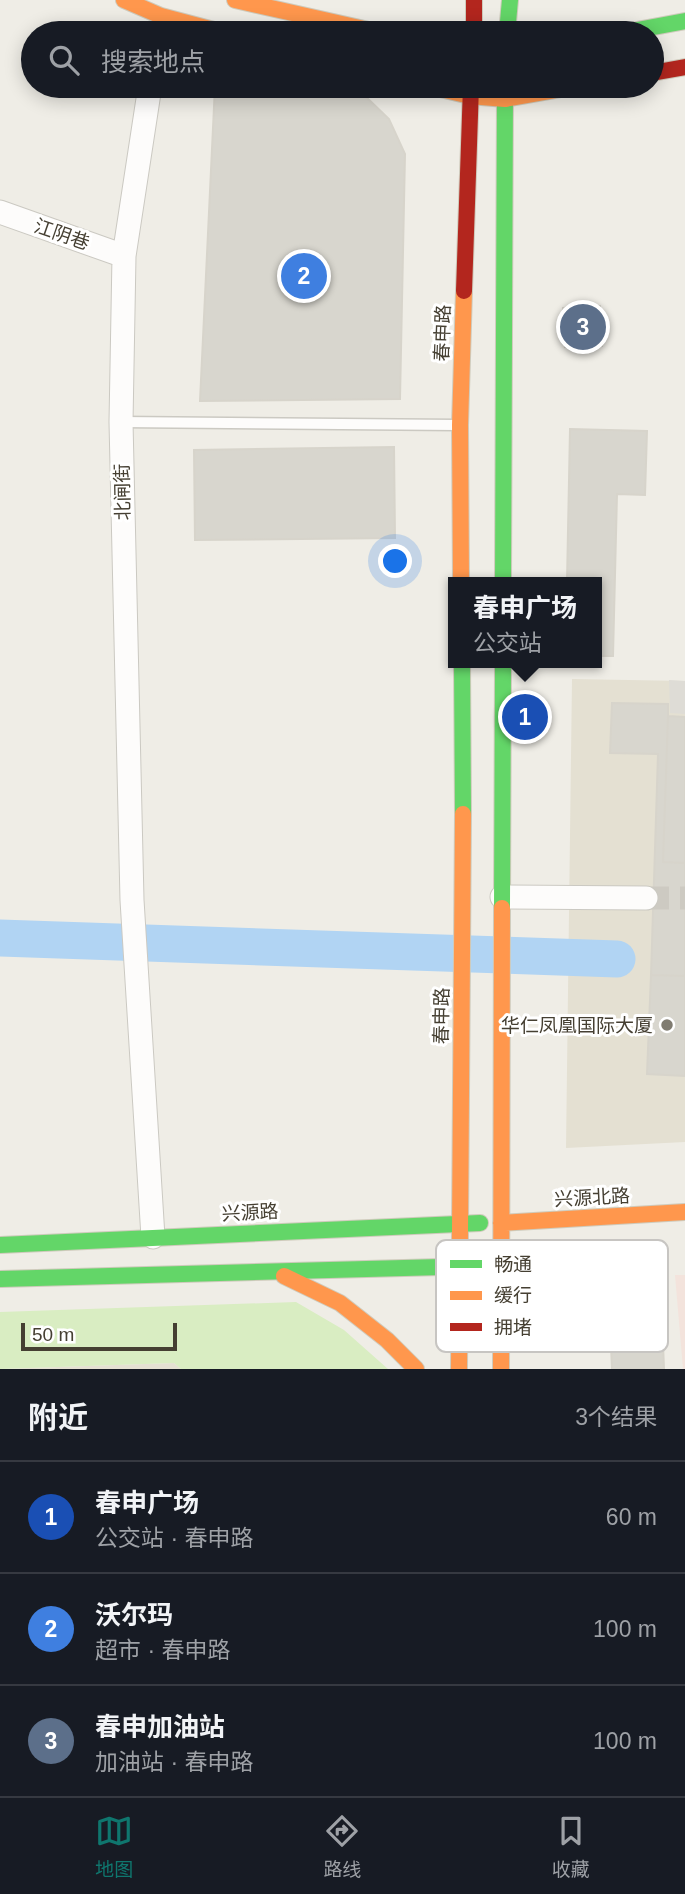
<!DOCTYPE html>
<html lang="zh">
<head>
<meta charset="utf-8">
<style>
	body { margin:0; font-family:Arial,"Noto Sans SC",sans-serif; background:#242831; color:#f1f3f6 }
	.scale { position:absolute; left:21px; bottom:18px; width:156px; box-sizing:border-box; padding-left:7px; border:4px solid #453f32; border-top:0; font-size:19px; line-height:24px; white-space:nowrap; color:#453f32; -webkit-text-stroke:5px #fff; paint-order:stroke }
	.you { position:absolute; left:396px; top:562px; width:24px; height:24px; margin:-18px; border:5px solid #fff; border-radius:50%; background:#1a73e8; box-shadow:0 0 0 10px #1a73e833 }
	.badge { display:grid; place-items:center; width:46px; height:46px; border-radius:50%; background:#0f766e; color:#fff; font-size:23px; font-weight:700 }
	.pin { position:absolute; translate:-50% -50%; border:4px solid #fff; box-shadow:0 2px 7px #0006 }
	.popup { position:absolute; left:448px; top:577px; width:154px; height:91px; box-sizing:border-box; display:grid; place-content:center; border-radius:0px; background:#171b24; filter:drop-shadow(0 2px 5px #0005); font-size:23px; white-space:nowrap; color:#9ea1a6 }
	.popup b { font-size:26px; color:#f1f3f6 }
	.popup::after { content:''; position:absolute; left:50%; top:100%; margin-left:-14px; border:14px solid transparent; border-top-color:#171b24 }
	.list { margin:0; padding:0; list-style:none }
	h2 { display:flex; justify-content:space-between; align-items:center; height:91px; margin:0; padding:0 28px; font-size:30px }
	h2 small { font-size:23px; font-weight:400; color:#9ea1a6 }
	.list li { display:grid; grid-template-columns:46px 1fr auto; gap:21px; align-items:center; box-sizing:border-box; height:112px; padding:0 28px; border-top:2px solid #363941 }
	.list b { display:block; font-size:26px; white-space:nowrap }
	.list p { margin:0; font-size:23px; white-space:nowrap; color:#9ea1a6 }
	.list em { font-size:23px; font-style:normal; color:#9ea1a6 }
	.icon { flex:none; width:38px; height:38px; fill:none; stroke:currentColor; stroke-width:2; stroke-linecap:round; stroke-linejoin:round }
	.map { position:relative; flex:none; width:685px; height:1369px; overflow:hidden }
	.search { position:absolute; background:#171b24; box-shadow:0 4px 18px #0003; left:21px; right:21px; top:21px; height:77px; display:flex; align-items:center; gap:18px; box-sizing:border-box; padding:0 24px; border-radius:38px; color:#9ea1a6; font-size:26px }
	.sheet { height:427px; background:#171b24 }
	nav { display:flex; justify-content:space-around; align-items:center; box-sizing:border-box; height:98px; border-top:2px solid #363941; background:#171b24; font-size:19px; color:#9ea1a6 }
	nav a { display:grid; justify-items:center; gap:4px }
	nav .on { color:#0f766e }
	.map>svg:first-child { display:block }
	.residential { fill:#e4e0d2 }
	.medical { fill:#f3e3dc }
	.green { fill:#d9edc2 }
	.parking { fill:#dedcd6 }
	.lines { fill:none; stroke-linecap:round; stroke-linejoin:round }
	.river { stroke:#b1d4f3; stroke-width:37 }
	.building { fill:#d8d6ce; stroke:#d7d4cb; stroke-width:2 }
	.street-tunnel { stroke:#cdcac2; stroke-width:23; stroke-dasharray:23 11; stroke-linecap:butt }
	.lane-casing { stroke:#cbc9c2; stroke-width:13 }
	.street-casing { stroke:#cbc9c2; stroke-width:25 }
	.fast-casing { stroke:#cfcbbc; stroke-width:18 }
	.slow-casing { stroke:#cfcbbc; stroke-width:18 }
	.jam-casing { stroke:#cfcbbc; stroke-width:18 }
	.lane { stroke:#fdfcfb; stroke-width:10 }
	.street { stroke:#fdfcfb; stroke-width:23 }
	.fast { stroke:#63d668; stroke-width:16 }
	.slow { stroke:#ff974d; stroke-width:16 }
	.jam { stroke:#b3261e; stroke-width:16 }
	.poi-dot { fill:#807c71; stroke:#fff; stroke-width:2.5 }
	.labels { text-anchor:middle; stroke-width:6; stroke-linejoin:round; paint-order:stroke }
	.street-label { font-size:19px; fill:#453f32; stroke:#fff }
	.poi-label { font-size:19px; fill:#453f32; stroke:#fff; text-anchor:end }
	.key { fill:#fff; stroke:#c7c5c2; stroke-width:2 }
	.key-label { font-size:19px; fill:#453f32 }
</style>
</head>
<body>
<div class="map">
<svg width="685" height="1369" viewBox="0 0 685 1369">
	<rect width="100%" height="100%" fill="#efede6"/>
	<!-- residential -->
	<path class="residential" d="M572 679 685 681V1142L566 1148Z
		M174 1363 181 1369H3Z"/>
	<!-- medical -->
	<path class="medical" d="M675 1275H685V1369H683Z"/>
	<!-- green -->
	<path class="green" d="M296 1302 344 1330 388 1369H181L174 1363 0 1369V1312Z"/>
	<!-- parking -->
	<path class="parking" d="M669 680 685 681V714L670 713Z"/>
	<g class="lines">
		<!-- river -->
		<path class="river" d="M0 938 617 959"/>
	</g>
	<!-- building -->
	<path class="building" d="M215 86H330L363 94 389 119 405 154 400 399 200 401Z
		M600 306 602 346 565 347 563 308Z
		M570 429 647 431 645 495 617 494 613 656H597V582H567Z
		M394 447 395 538 195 540 194 450Z
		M612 703 668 704V716L685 717V976L651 975 658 754 610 753Z
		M668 716 685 717V863L663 862Z
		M651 975 685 976V1076L647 1074Z
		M663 1344 664 1369H612L611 1346Z"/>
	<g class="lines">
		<!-- street-tunnel -->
		<path class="street-tunnel" d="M646 898H685"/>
		<!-- lane casing -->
		<g class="lane-casing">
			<path id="lane" d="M121 422 457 425"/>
		</g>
		<!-- street casing -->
		<g class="street-casing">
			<path id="street" d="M150 86 124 256 121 422 132 900 153 1237
				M0 212 124 256
				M502 897 646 898"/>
		</g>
		<!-- fast casing -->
		<g class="fast-casing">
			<path id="fast" d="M507 33 510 0
				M621 33 685 21
				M503 582 505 86
				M462 663 463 814
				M502 908 503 663
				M0 1245 480 1223
				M0 1279 479 1266"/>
		</g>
		<!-- slow casing -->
		<g class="slow-casing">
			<path id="slow" d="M124 0 161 16 225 33
				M235 0 382 33
				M428 86 470 96 505 99 578 86
				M461 582 460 425 464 291
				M501 1223 685 1212
				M284 1276 340 1303 387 1340 416 1369
				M459 1369 463 814
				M501 1369 502 908"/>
		</g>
		<!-- jam casing -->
		<g class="jam-casing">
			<path id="jam" d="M474 0V33
				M652 73 685 67
				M464 291 471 86"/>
		</g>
		<!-- lane -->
		<use href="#lane" class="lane"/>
		<!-- street -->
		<use href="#street" class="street"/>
		<!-- fast -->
		<use href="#fast" class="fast"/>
		<!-- slow -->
		<use href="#slow" class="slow"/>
		<!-- jam -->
		<use href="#jam" class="jam"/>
	</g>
	<!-- markers -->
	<circle class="poi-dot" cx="667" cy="1025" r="7"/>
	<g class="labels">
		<!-- street labels -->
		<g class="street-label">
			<text transform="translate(62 234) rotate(19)" y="7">江阴巷</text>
			<text transform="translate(442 333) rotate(-88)" y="7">春申路</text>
			<text transform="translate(122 492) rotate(-91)" y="7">北闸街</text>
			<text transform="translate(441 1016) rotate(-89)" y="7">春申路</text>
			<text transform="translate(592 1197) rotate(-3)" y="7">兴源北路</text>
			<text transform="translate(250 1212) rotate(-3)" y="7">兴源路</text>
		</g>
		<!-- poi labels -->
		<g class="poi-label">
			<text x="653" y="1032">华仁凤凰国际大厦</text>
		</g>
	</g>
	<!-- legend -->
	<rect x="436" y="1240" width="232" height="112" rx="10" class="key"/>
	<rect x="450" y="1260" width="32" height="8" fill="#63d668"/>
	<rect x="450" y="1291" width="32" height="9" fill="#ff974d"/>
	<rect x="450" y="1323" width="32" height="8" fill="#b3261e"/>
	<g class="key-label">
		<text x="494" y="1271">畅通</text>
		<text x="494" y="1302">缓行</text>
		<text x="494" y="1334">拥堵</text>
	</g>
</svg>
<div class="scale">50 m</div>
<div class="you"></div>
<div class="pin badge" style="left:525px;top:717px;background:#1a4fb4">1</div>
<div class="popup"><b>春申广场</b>公交站</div>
<div class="pin badge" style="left:304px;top:276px;background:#3f7fe0">2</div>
<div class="pin badge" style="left:583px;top:327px;background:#5c6f8a">3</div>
<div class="search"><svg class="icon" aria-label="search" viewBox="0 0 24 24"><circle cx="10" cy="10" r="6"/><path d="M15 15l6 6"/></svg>搜索地点</div>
</div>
<section class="sheet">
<h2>附近<small>3个结果</small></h2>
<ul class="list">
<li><span class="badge" style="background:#1a4fb4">1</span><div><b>春申广场</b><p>公交站 · 春申路</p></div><em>60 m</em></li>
<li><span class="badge" style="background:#3f7fe0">2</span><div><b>沃尔玛</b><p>超市 · 春申路</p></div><em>100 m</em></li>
<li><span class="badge" style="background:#5c6f8a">3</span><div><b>春申加油站</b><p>加油站 · 春申路</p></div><em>100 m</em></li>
</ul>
</section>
<nav>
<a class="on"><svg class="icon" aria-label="map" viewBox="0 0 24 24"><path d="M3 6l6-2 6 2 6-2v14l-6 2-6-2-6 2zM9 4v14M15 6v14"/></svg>地图</a>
<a><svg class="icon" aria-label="directions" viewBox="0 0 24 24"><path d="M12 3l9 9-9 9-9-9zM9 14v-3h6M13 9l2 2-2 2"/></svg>路线</a>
<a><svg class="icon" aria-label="saved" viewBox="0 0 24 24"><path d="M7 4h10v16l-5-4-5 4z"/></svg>收藏</a>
</nav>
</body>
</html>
